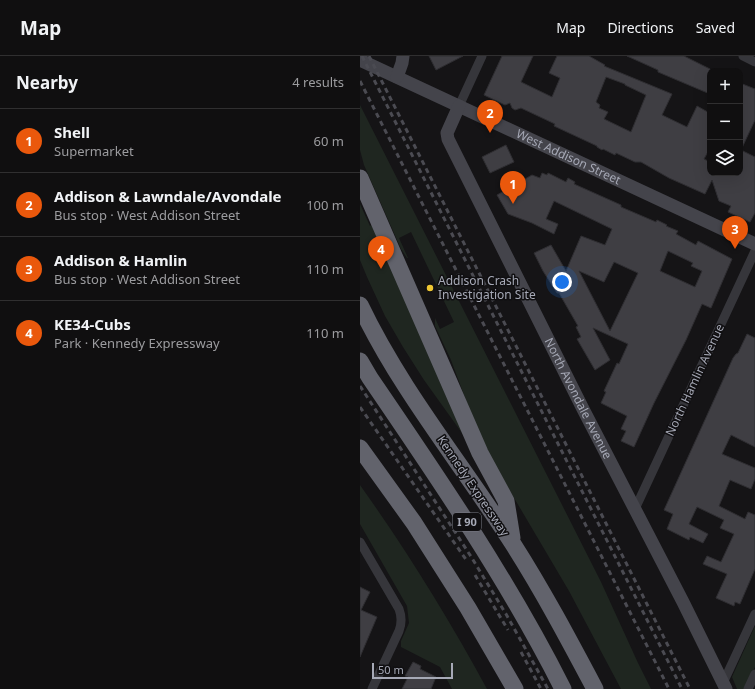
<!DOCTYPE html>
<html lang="en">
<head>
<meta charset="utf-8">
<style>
	body { margin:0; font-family:"Noto Sans",sans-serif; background:#191819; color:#f1f3f6 }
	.controls { position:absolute; right:12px; top:12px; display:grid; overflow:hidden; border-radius:8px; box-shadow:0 4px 16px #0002 }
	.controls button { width:36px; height:36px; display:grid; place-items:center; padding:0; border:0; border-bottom:1px solid #302f30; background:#100f10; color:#f1f3f6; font:20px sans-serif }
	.scale { position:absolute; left:12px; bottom:10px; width:81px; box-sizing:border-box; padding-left:4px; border:2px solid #a6a9b6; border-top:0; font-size:11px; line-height:14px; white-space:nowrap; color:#a6a9b6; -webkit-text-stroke:3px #100f11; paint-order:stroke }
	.you { position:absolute; left:202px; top:226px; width:14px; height:14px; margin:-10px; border:3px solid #fff; border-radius:50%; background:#1a73e8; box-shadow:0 0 0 6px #1a73e833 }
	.badge { display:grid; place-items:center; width:26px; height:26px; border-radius:50%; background:#ea580c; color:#fff; font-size:13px; font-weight:700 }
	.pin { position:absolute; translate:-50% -33px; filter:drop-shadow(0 1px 2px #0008) }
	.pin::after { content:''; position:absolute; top:21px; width:14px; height:12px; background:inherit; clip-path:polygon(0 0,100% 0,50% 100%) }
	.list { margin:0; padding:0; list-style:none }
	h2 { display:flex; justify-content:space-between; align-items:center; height:52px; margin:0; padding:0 16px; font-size:17px }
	h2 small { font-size:13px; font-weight:400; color:#9c9c9f }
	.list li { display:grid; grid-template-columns:26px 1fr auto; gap:12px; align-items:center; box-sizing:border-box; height:64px; padding:0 16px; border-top:1px solid #302f30 }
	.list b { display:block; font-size:15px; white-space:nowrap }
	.list p { margin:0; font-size:13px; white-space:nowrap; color:#9c9c9f }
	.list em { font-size:13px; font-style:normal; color:#9c9c9f }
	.icon { flex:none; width:22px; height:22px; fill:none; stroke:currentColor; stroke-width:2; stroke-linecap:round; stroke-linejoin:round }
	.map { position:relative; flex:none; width:395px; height:633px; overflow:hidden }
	header { display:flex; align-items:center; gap:24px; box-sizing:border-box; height:56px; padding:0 20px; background:#100f10; border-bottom:1px solid #302f30 }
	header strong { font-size:19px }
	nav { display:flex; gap:22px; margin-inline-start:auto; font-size:14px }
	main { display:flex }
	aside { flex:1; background:#100f10 }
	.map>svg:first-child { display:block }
	.green { fill:#1f2620 }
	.building { fill:#3f3e43; stroke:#2f2e32; fill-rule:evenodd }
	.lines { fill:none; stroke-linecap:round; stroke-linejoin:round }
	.street { stroke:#36363b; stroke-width:9 }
	.secondary { stroke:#44444b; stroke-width:13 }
	.highway { stroke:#62636c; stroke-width:17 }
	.rail { stroke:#4b4b52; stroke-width:3; stroke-dasharray:5 4; stroke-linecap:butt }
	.poi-dot { fill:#efc733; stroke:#100f11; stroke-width:1.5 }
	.labels { text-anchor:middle; stroke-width:3; stroke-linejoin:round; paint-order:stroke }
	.shield { fill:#100f11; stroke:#797b84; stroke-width:1 }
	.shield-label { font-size:11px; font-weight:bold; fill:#a6a9b6 }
	.street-label { font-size:12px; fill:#a6a9b6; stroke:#100f11 }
	.poi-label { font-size:12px; fill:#a6a9b6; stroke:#100f11; text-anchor:start }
</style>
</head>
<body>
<header>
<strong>Map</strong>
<nav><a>Map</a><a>Directions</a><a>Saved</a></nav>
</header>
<main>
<aside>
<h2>Nearby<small>4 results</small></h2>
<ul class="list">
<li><span class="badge">1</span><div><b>Shell</b><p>Supermarket</p></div><em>60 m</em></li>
<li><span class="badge">2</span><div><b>Addison &amp; Lawndale/Avondale</b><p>Bus stop · West Addison Street</p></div><em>100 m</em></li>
<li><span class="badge">3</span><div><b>Addison &amp; Hamlin</b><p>Bus stop · West Addison Street</p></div><em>110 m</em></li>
<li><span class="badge">4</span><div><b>KE34-Cubs</b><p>Park · Kennedy Expressway</p></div><em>110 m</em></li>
</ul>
</aside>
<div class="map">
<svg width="395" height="633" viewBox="0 0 395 633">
	<rect width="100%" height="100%" fill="#151416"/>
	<!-- green -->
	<path class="green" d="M0 49 241 526 278 607 291 633H261L209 535 137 413 117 374 91 304 75 270V262L80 273 94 266 51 176 39 182 48 202H47L41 193 4 109 0 94Z
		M0 148 10 170 13 168 107 384 64 324 43 291 25 260 7 221 0 204Z
		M0 429C47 495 89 563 127 633H92L80 611 41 591V585L49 567 47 550 0 468Z
		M395 570V611L384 633H377L372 621Z"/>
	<!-- building -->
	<path class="building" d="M69 0H103L76 14Z
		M142 0H173L161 26 192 41 200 22 189 17 197 0H229L245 9 244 10 312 38 302 59 327 71 337 50 346 55 350 58V92L344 103 350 106V117H380V27L395 33V64L381 94 395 101V157L390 166 368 156 371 150 359 145 352 124 345 138 309 122 281 106H275L256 97 255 99 243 93 242 94 237 91V90L194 70 195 68 161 52 155 54 152 52 150 47 145 49 124 39ZM246 21 265 28V29L286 39 271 76 244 63 248 56 239 52 240 49 236 46Z
		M267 0H324L350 13V38L298 16V14Z
		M146 89 154 106 130 117 122 101Z
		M182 117 187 119 188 117 206 126 208 122 215 126 214 128 261 149V151L296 166 297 164 307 169 306 170 318 175 316 178 336 189 338 185 372 203 351 252 342 248 326 284 294 347 274 391 261 385 266 375 261 373 267 360 241 347 246 336 244 335 257 307 259 308 268 288 233 272 250 304 235 314 217 283 221 281 216 271 218 270 199 237H197L183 215 174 197 191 189 206 215 221 180 245 189 252 173 194 145 186 163 198 168 194 178 172 167 148 158 137 139 172 119 180 122ZM308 195 333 207 331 210 342 215 335 231 300 215ZM254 206 278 217 250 275 219 215 244 226Z
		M387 278 395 282V391L371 379 362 398 395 412V423L391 433 370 424 359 450 385 463 388 456 395 459V513L380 548 375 546 374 550 356 542 367 518 343 508 347 500 361 506 374 478 360 472 364 464 337 451 329 468 348 478 343 487 330 481 329 484 307 473 313 458 304 454 373 302 376 298 378 297Z
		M0 531 10 536 1 554 17 561 0 601Z
		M53 606 61 610 60 613 76 621 71 633H42L48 621 45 620Z"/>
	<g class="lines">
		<!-- street -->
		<path class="street" d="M383 0 395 6
			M99 50 122 0
			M275 453 395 195
			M0 486 39 553C42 561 42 567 39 575L12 633
			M363 627 395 558
			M388 633 395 618"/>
		<!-- secondary -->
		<g class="secondary">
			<path id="s1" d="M0 4 395 188"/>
			<path d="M37 21 42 7 43 0"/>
			<path id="s2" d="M99 50 87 77 88 83 223 353 323 546 366 633"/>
		</g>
		<!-- highway -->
		<path class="highway" d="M0 122 120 397 146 445 152 482
			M0 249C41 335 102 408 153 488 183 535 209 584 235 633
			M0 305 10 322C79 423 148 524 203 633
			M0 392 54 467 108 552 155 633"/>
		<!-- rail -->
		<path class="rail" d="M2 0 322 633
			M9 0 330 633
			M0 25 309 633
			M0 330 110 499 146 558 188 633
			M0 351 107 505
			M115 519 148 574
			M161 596 181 633"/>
	</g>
	<!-- markers -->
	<circle class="poi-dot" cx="70" cy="232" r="4"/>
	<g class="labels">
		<!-- shield labels -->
		<rect class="shield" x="93" y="457" width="28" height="18" rx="3"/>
		<g class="shield-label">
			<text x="107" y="470">I 90</text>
		</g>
		<!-- street labels -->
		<g class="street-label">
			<text dy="4" stroke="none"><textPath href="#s1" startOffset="230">West Addison Street</textPath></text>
			<text transform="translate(335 324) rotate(-65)" y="4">North Hamlin Avenue</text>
			<text dy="4" stroke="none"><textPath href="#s2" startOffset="326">North Avondale Avenue</textPath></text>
			<text transform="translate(113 430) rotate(56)" y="4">Kennedy Expressway</text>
		</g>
		<!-- poi labels -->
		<g class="poi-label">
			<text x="78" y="229">Addison Crash<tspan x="78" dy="14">Investigation Site</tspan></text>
		</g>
	</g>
</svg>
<div class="controls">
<button>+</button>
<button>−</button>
<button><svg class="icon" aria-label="layers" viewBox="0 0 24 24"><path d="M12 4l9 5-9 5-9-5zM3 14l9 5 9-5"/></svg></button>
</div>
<div class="scale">50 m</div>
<div class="you"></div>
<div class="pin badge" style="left:153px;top:148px">1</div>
<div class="pin badge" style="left:130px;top:77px">2</div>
<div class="pin badge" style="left:375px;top:193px">3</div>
<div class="pin badge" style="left:21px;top:213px">4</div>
</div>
</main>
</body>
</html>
